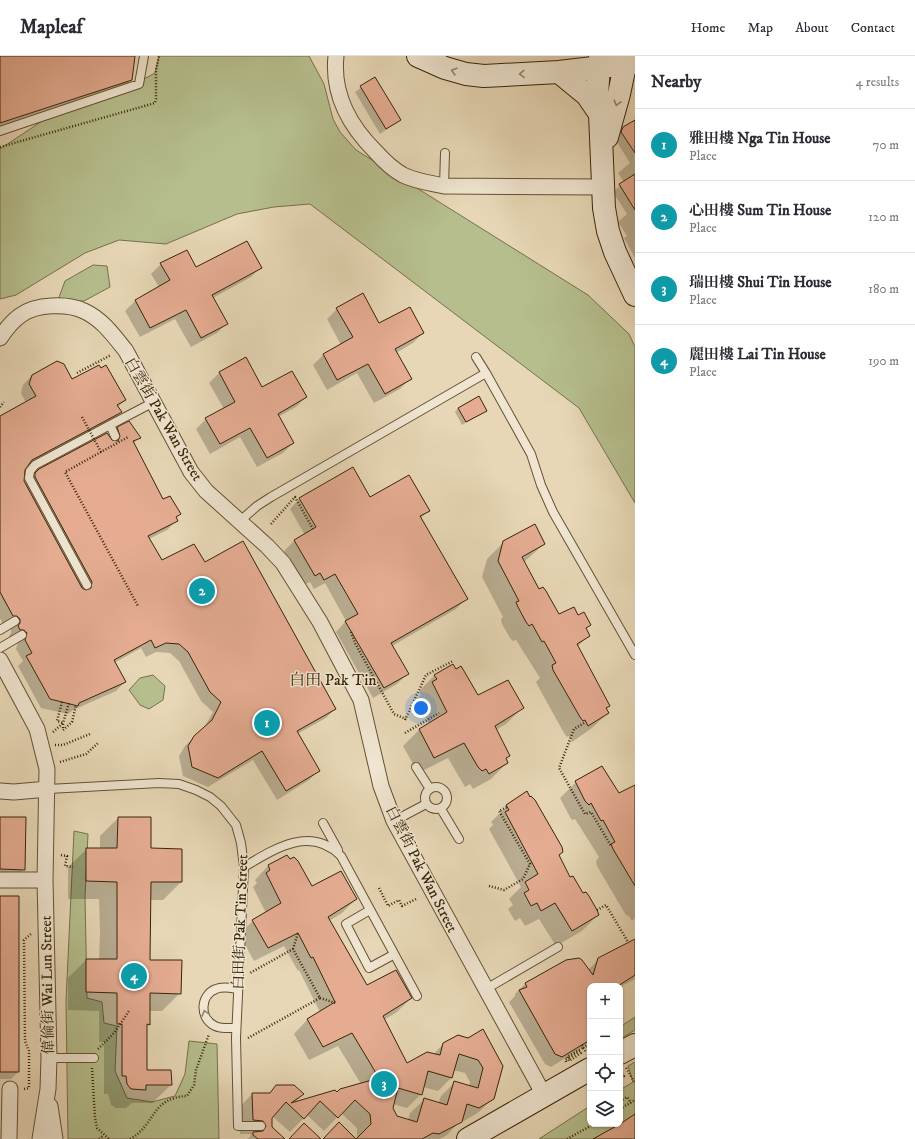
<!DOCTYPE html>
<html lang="en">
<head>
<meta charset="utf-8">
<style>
	body { margin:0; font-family:"IM FELL DW Pica","Noto Serif TC",serif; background:#f7f7f7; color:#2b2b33 }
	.controls { position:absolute; right:12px; bottom:12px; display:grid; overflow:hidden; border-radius:8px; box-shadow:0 1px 3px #0004 }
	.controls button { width:36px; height:36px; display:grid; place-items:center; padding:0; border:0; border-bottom:1px solid #e1e1e2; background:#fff; color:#2b2b33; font:20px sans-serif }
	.you { position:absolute; left:421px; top:652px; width:14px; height:14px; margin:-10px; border:3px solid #fff; border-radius:50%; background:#1a73e8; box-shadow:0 0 0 6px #1a73e833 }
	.badge { display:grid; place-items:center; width:26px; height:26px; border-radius:50%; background:#ea580c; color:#fff; font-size:13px; font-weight:700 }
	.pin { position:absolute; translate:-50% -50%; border:2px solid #fff; box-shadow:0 1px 4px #0006 }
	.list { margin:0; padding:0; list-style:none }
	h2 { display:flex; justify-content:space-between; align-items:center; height:52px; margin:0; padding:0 16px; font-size:17px }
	h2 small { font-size:13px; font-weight:400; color:#7c7c81 }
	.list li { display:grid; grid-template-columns:26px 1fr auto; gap:12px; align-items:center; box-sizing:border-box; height:72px; padding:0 16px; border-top:1px solid #e1e1e2 }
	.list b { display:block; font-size:15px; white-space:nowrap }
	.list p { margin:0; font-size:13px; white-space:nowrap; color:#7c7c81 }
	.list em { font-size:13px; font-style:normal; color:#7c7c81 }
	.icon { flex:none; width:22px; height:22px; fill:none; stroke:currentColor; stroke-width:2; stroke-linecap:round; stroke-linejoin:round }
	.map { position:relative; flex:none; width:635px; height:1083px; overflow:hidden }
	header { display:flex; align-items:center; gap:24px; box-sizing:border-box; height:56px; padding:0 20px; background:#fff; border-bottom:1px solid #e1e1e2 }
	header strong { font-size:19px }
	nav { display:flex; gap:22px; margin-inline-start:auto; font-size:14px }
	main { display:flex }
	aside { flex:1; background:#fff }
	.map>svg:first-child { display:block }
	.green { fill:#b6be8d; stroke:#77714a }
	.shadow { fill:#0003; fill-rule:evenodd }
	.building { fill:#e5ac92; stroke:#382407; fill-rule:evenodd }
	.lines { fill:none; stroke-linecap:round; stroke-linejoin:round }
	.lane-casing { stroke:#645133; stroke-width:10 }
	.street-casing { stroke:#645133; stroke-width:17 }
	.secondary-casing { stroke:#382407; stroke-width:24 }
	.path { stroke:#382407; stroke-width:2.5; stroke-dasharray:1 2; stroke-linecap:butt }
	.lane { stroke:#efe5d0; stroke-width:8 }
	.street { stroke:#efe5d0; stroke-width:15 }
	.secondary { stroke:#efe5d0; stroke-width:22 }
	.path-bridge { stroke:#382407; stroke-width:2.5; stroke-dasharray:1 2; stroke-linecap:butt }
	.oneway { stroke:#94846c }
	.labels { text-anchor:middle; stroke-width:3; stroke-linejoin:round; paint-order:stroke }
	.street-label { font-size:15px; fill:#382407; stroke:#efe5d0 }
	.neighbourhood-label { font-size:16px; fill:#382407; stroke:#efe5d0 }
</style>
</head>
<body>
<header>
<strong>Mapleaf</strong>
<nav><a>Home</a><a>Map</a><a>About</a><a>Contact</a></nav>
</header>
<main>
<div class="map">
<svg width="635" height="1083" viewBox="0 0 635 1083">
	<rect width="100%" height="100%" fill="#e7d7b6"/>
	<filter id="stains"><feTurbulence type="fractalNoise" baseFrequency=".005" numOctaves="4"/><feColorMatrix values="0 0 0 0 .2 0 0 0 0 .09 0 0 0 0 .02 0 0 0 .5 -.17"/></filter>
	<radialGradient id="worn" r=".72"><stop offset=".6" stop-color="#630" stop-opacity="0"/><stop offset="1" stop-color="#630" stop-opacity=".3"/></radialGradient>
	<!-- green -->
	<path class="green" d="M159 0H309L324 28 333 63 340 76 356 94 588 239 629 278 635 291V447L579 352 310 148 274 151 237 158 166 188 119 184 85 197 16 239 0 243V93L54 57 131 30 155 17Z
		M93 209 107 210 110 231 84 245 58 244 65 225Z
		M153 619 165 630 163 644 149 653 140 649 129 634 140 622Z
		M74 775 88 778 85 841 87 942 102 946 104 967 117 970 115 1015 127 1042 152 1046 175 1040 185 1018 189 985 217 988 219 1083H68L66 945Z
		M635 961V974L620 983V971Z
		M635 1006V1083H539L590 1050V1068H620V1034L633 1026 628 1010Z"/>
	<!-- shadow -->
	<path class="shadow" d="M0 0H134L131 24 124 31 0 71Z
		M374 22 400 64 380 78 355 36Z
		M635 65V202L624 182 627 180 618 166 627 158 613 136 624 126 618 117 630 107 615 83 616 79 623 72Z
		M161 208 196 213 261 211 251 221 213 242 227 267 217 277 191 291 175 263 140 281 125 255 135 245 159 231 151 218Z
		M337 253 379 268 423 277 413 287 396 297 410 323 400 333 374 347 357 317 327 334 313 309 323 299 341 289 327 263Z
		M219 317 262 333 306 341 296 351 278 361 293 387 283 397 257 411 240 381 210 398 196 373 206 363 224 353 209 327Z
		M32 319 72 324 125 344 118 351 121 356 112 365 25 411 23 425 25 429 39 414 109 381 118 372 139 382 133 388 163 444 179 458 175 462 176 465 167 474 149 483 161 506 204 507 335 653 326 662 297 678 318 715 309 724 277 744 253 704 208 731 183 720 179 700 185 690 204 672 213 656 201 645 179 605 170 597 156 596 146 601 141 592 114 607 125 626 116 635 73 654 68 658 41 652 18 610 23 605 16 593 18 586 15 583H11L9 580 11 577V572L3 569 0 562V361L26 347 21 337 23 329Z
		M458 352 486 355 462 369 455 356Z
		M300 442H369L428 455 420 463 466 543 456 553 392 590 407 618 397 628 373 642 336 576 346 565 325 527 314 533 310 526 304 529 284 495 295 484 305 479 290 453Z
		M504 486 544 488 524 506 539 534 559 560H578L590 569 585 573 589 580 577 591 609 649 606 653 608 657 592 672 572 686 569 680 567 681 564 677 538 630 536 626 540 622 516 584 513 585 510 582 502 568 501 563 503 561 482 521 487 503Z
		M435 619 478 640 522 652 506 668 496 674 508 695 509 699 505 703 507 707 491 723 473 733 470 728 465 731 448 702 418 717 403 690 419 674 429 668 417 643 421 639 419 635Z
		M576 726 619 739 635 731V862L632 865 628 859 627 860 624 856 597 810 596 805 599 801 575 763 572 764 570 761 560 742Z
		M507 750 562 796 558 800 570 822 598 859 582 875 556 890 539 863 525 870 520 862 515 865 508 853 513 849 509 843 521 831 489 773 493 769 491 766Z
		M0 762 24 813 17 820H0Z
		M118 762H150V793L181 826 163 844H150L149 905 180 937 162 955H149V968L146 971V1015L171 1029 152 1047H132L126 1052H116L111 1049 108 1038H104V986H99V955L68 954V922L86 904H99L100 876 99 843H68V811L87 793H100V780Z
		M287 800 311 831 356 843 342 857 329 865 366 930 411 942 397 956 384 964 407 1008 433 999 443 988 468 983 482 974 493 1042 479 1056 464 1065 461 1064 447 1079 440 1083H357V1072L341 1057 324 1075 307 1059 290 1076 272 1060 271 1071 284 1083H247L251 1080 250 1078H240L239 1052 252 1038H269L277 1030 303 1039 295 1046 337 1037 361 1028 338 990 309 1004 294 978 307 964 320 956 299 914 298 915 284 890 254 905 239 878 253 865 266 857 253 831 257 827 255 824 268 810ZM453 1014 465 1017 470 1026 469 1031 454 1027 441 1040 438 1048 424 1044 410 1057 408 1064 397 1061 392 1052 393 1048 407 1052 421 1038 423 1031 438 1035 451 1022Z
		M0 841H18V1016L11 1023H0Z
		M635 883V923L620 931 590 930V987L551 1011 545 1008 509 946 515 940V938L525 928 566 905 588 914 599 903Z
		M620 958 623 963 620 966Z"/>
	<!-- building -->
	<path class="building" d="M0 0H135L132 24 0 67Z
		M375 21 401 64 386 73 360 30Z
		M635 64V97L621 76 623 71Z
		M635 118V154L619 128Z
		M247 185 262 212 212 239 228 268 201 282 186 254 150 272 135 244 170 224 160 207 187 194 196 211Z
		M363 237 379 267 410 251 424 277 395 293 412 323 385 338 368 308 337 324 323 298 353 281 336 252Z
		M246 301 262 331 292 315 307 341 278 358 294 387 267 402 250 372 220 388 205 362 235 346 219 316Z
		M57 305 64 308 72 323 99 309 101 312 106 309 126 344 117 349 122 356 32 404 25 414 24 425 82 532 86 534 91 532 92 526 35 421V417L39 413 107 377 112 384 118 385 120 380 117 371 129 365 141 382 133 385 163 443 170 440 181 458 176 461 178 465 148 480 162 504 194 488 205 506 243 485 336 653 297 675 320 715 286 735 262 695 218 722 192 711 188 690 194 680 212 664 221 646 210 636 188 596 179 588 166 587 155 592 151 584 114 604 126 626 79 647 78 650 50 643 30 607 26 600 32 597 25 584 27 577 24 574H20L18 570 20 567V563L17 560H13L0 536V360L36 340 29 328 32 319Z
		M479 340 487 355 466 366 458 352Z
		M353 411 370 441 409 419 430 455 420 460 468 543 391 587 409 618 384 632 345 565 358 558 335 518 324 524 320 517 315 520 294 484 316 471 299 442Z
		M535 468 545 488 522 501 539 533 543 531 546 535 559 558 574 551 578 559 584 556 591 569 586 572 590 580 577 588 610 650 606 652 609 657 588 670 585 664 583 665 580 661 553 614 552 609 556 607 544 585 542 586 532 568 529 570 526 566 518 551 516 546 519 545 498 505 503 485Z
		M453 608 456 613 461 610 464 615 478 639 508 624 524 652 495 670 510 700 506 702 508 707 489 718 486 713 482 715 478 711 464 687 434 702 419 673 447 656 432 626 437 623 434 619Z
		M602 710 619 737 635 729V830L613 793 611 788 615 786 603 764 601 765 591 747 589 749 585 745 575 725Z
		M527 735 530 741 531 740 535 744 562 791 563 796 559 799 570 821 573 820 583 837 586 836 589 840 597 854 599 859 572 875 555 847 541 855 537 847 531 850 524 837 529 834 525 826 538 818 505 756 509 754 506 749Z
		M0 761H26L25 814 0 813Z
		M118 761H151V792L182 793V826H151L150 904H182L181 938 150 937V969L147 968V1014H171L172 1029H146V1034L131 1033 127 1028 126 1020H122V968H117V937L86 936V903H117V826L86 825V792H117Z
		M287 799 290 803 294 801 298 805 312 830 341 815 357 843 328 861 367 929 396 914 412 942 383 960 407 1007 427 996 440 999 443 987 458 979 468 982 483 973 503 1010 494 1043 479 1052 467 1048 462 1066 439 1078 433 1077 422 1083H323L339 1066 356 1083 371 1068 370 1058 355 1044 338 1062 320 1045 304 1063 286 1046 272 1062V1071L285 1083H258L253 1079V1076L263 1075 266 1070 263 1065 253 1064 252 1037H270L276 1029H294L304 1038 291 1047 335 1034 337 1036 340 1033 379 1022 352 977 323 991 307 963 335 946 313 901 311 902 298 877 268 892 252 864 281 847 266 817 270 814 268 809ZM459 998 478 1004 483 1012 478 1032 454 1025 447 1049 424 1042 417 1066 397 1060 393 1052 398 1032 422 1039 428 1015 452 1022Z
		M0 840H19V1016H0Z
		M635 883V919L618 930H590V984L562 1001 555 998 519 934 527 931 525 927 566 904 579 902 582 904 593 919 598 902Z
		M635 1058V1083H593L620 1068Z
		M304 1067 321 1083H289Z"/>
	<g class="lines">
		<!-- lane casing -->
		<g class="lane-casing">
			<path id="lane" d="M0 75 139 28 144 0
				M444 130 445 97
				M476 301 486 317
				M115 380 110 369 154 346
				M240 465 257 450 271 441 486 317 531 398 541 429 553 456 635 599
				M87 529 29 422 30 415 35 409 110 369
				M0 574 15 565
				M0 592 22 579
				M416 711 430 733
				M425 742a11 11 0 1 1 22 0a11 11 0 1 1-22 0Z
				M48 733 159 727 179 728 196 734 210 741 221 750 236 769 241 787 244 811 236 982 238 1070H261
				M441 753 459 783
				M394 765 426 748
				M323 767 338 794
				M244 811C274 793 310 769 341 800L417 940
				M370 854 346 868 369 912 393 899
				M486 933 558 891
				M236 972C230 972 221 973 215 970 199 962 200 939 216 933 223 930 231 932 238 933
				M49 1002H94"/>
		</g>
		<!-- street casing -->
		<g class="street-casing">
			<path id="street" d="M336 0C332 37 349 69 375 95 383 104 392 113 403 119 415 125 430 127 444 130L602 131
				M0 282C6 273 12 265 21 259 36 248 67 247 84 255 102 263 114 280 126 295L191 416 206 435 267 490 283 507 320 566 361 644 381 730 394 765 544 1039
				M0 604 37 673 47 713 45 824 49 1002 48 1033 40 1083
				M0 735 14 736 48 733
				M0 824H45
				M50 1050 55 1083
				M9 1083 10 1033"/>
		</g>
		<!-- secondary casing -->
		<g class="secondary-casing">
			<path id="secondary" d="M418 0 445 12 466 18 484 20 559 16 635 7
				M600 0 597 37 600 58 604 152 608 175 615 196 635 239
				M559 16 587 39 600 58
				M607 81 619 38 627 0
				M620 997 635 989
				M468 1083 590 1013"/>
		</g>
		<!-- path -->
		<path class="path" d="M0 91 155 47 156 43V14L159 0
			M77 317 111 299
			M0 351 4 346
			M271 468 295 441 313 473
			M351 576 355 587 394 658 406 663
			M62 646 57 665 63 667V674
			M405 664 426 619 453 605
			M584 667 574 673 559 712 585 758 591 756 611 790
			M63 674 72 666 76 649
			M53 676 63 667 69 647
			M405 677 439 657
			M55 689H63L90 678
			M60 706 86 698 98 687
			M61 799 67 800 65 810 73 811
			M489 830 504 834 523 823 530 808 499 755 507 751
			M379 832 388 850 399 844 402 850 416 843
			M597 854 606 849 628 886
			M293 893 298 877
			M320 942 336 947
			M248 982 320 942 293 893 250 917
			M582 989 586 997
			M583 992 588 989 590 992
			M98 993 114 977 129 955
			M566 1006 565 1004 569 1002
			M92 1012 95 1062 97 1072 109 1083
			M626 1012 635 1027
			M620 1017 621 1016 624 1020 620 1023
			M24 1033 29 1032V995L25 985 24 884 32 877
			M620 1045 627 1041 631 1047
			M620 1053 635 1044
			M99 1083 103 1080
			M130 1083C156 1069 150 1042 187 1040L194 1029 196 1014 209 978
			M567 1083 594 1068"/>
		<!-- lane -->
		<use href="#lane" class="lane"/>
		<!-- street -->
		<use href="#street" class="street"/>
		<!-- secondary -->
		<use href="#secondary" class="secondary"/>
		<!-- path-bridge -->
		<path class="path-bridge" d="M82 361 101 396 128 381
			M101 396 65 416 138 550
			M569 1002 580 995 581 997 569 1005 567 1001 583 992"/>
	</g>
	<!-- one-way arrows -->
	<defs><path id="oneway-chevron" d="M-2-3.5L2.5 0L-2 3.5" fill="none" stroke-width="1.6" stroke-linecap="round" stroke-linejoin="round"/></defs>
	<g class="oneway">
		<use href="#oneway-chevron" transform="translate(454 15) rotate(-164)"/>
		<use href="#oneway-chevron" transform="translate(522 18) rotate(177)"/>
		<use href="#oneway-chevron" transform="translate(617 47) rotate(105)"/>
		<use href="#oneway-chevron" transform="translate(205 957) rotate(-106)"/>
	</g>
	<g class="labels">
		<!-- street labels -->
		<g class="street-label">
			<text transform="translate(164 363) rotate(60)" y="5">白雲街 Pak Wan Street</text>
			<text transform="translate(422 813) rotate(63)" y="5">白雲街 Pak Wan Street</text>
			<text transform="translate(240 866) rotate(-88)" y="5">白田街 Pak Tin Street</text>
			<text transform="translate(47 929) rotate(-91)" y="5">偉倫街 Wai Lun Street</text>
		</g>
		<!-- neighbourhood labels -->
		<g class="neighbourhood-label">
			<text x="333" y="629">白田 Pak Tin</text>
		</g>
	</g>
	<rect width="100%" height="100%" filter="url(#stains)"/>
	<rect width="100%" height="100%" fill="url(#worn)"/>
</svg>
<div class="controls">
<button>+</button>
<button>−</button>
<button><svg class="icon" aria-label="locate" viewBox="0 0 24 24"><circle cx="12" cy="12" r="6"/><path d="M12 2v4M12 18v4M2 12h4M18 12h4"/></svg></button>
<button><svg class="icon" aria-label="layers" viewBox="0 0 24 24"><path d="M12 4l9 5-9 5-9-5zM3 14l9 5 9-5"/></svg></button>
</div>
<div class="you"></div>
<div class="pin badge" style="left:267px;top:667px;background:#0f9aa8">1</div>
<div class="pin badge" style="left:202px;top:535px;background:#0f9aa8">2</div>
<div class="pin badge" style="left:384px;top:1028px;background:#0f9aa8">3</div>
<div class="pin badge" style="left:134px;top:920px;background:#0f9aa8">4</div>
</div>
<aside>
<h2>Nearby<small>4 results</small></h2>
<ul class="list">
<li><span class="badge" style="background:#0f9aa8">1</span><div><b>雅田樓 Nga Tin House</b><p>Place</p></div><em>70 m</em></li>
<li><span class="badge" style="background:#0f9aa8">2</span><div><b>心田樓 Sum Tin House</b><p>Place</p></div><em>120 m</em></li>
<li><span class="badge" style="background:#0f9aa8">3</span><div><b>瑞田樓 Shui Tin House</b><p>Place</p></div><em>180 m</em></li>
<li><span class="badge" style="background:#0f9aa8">4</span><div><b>麗田樓 Lai Tin House</b><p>Place</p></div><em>190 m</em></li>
</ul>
</aside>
</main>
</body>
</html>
